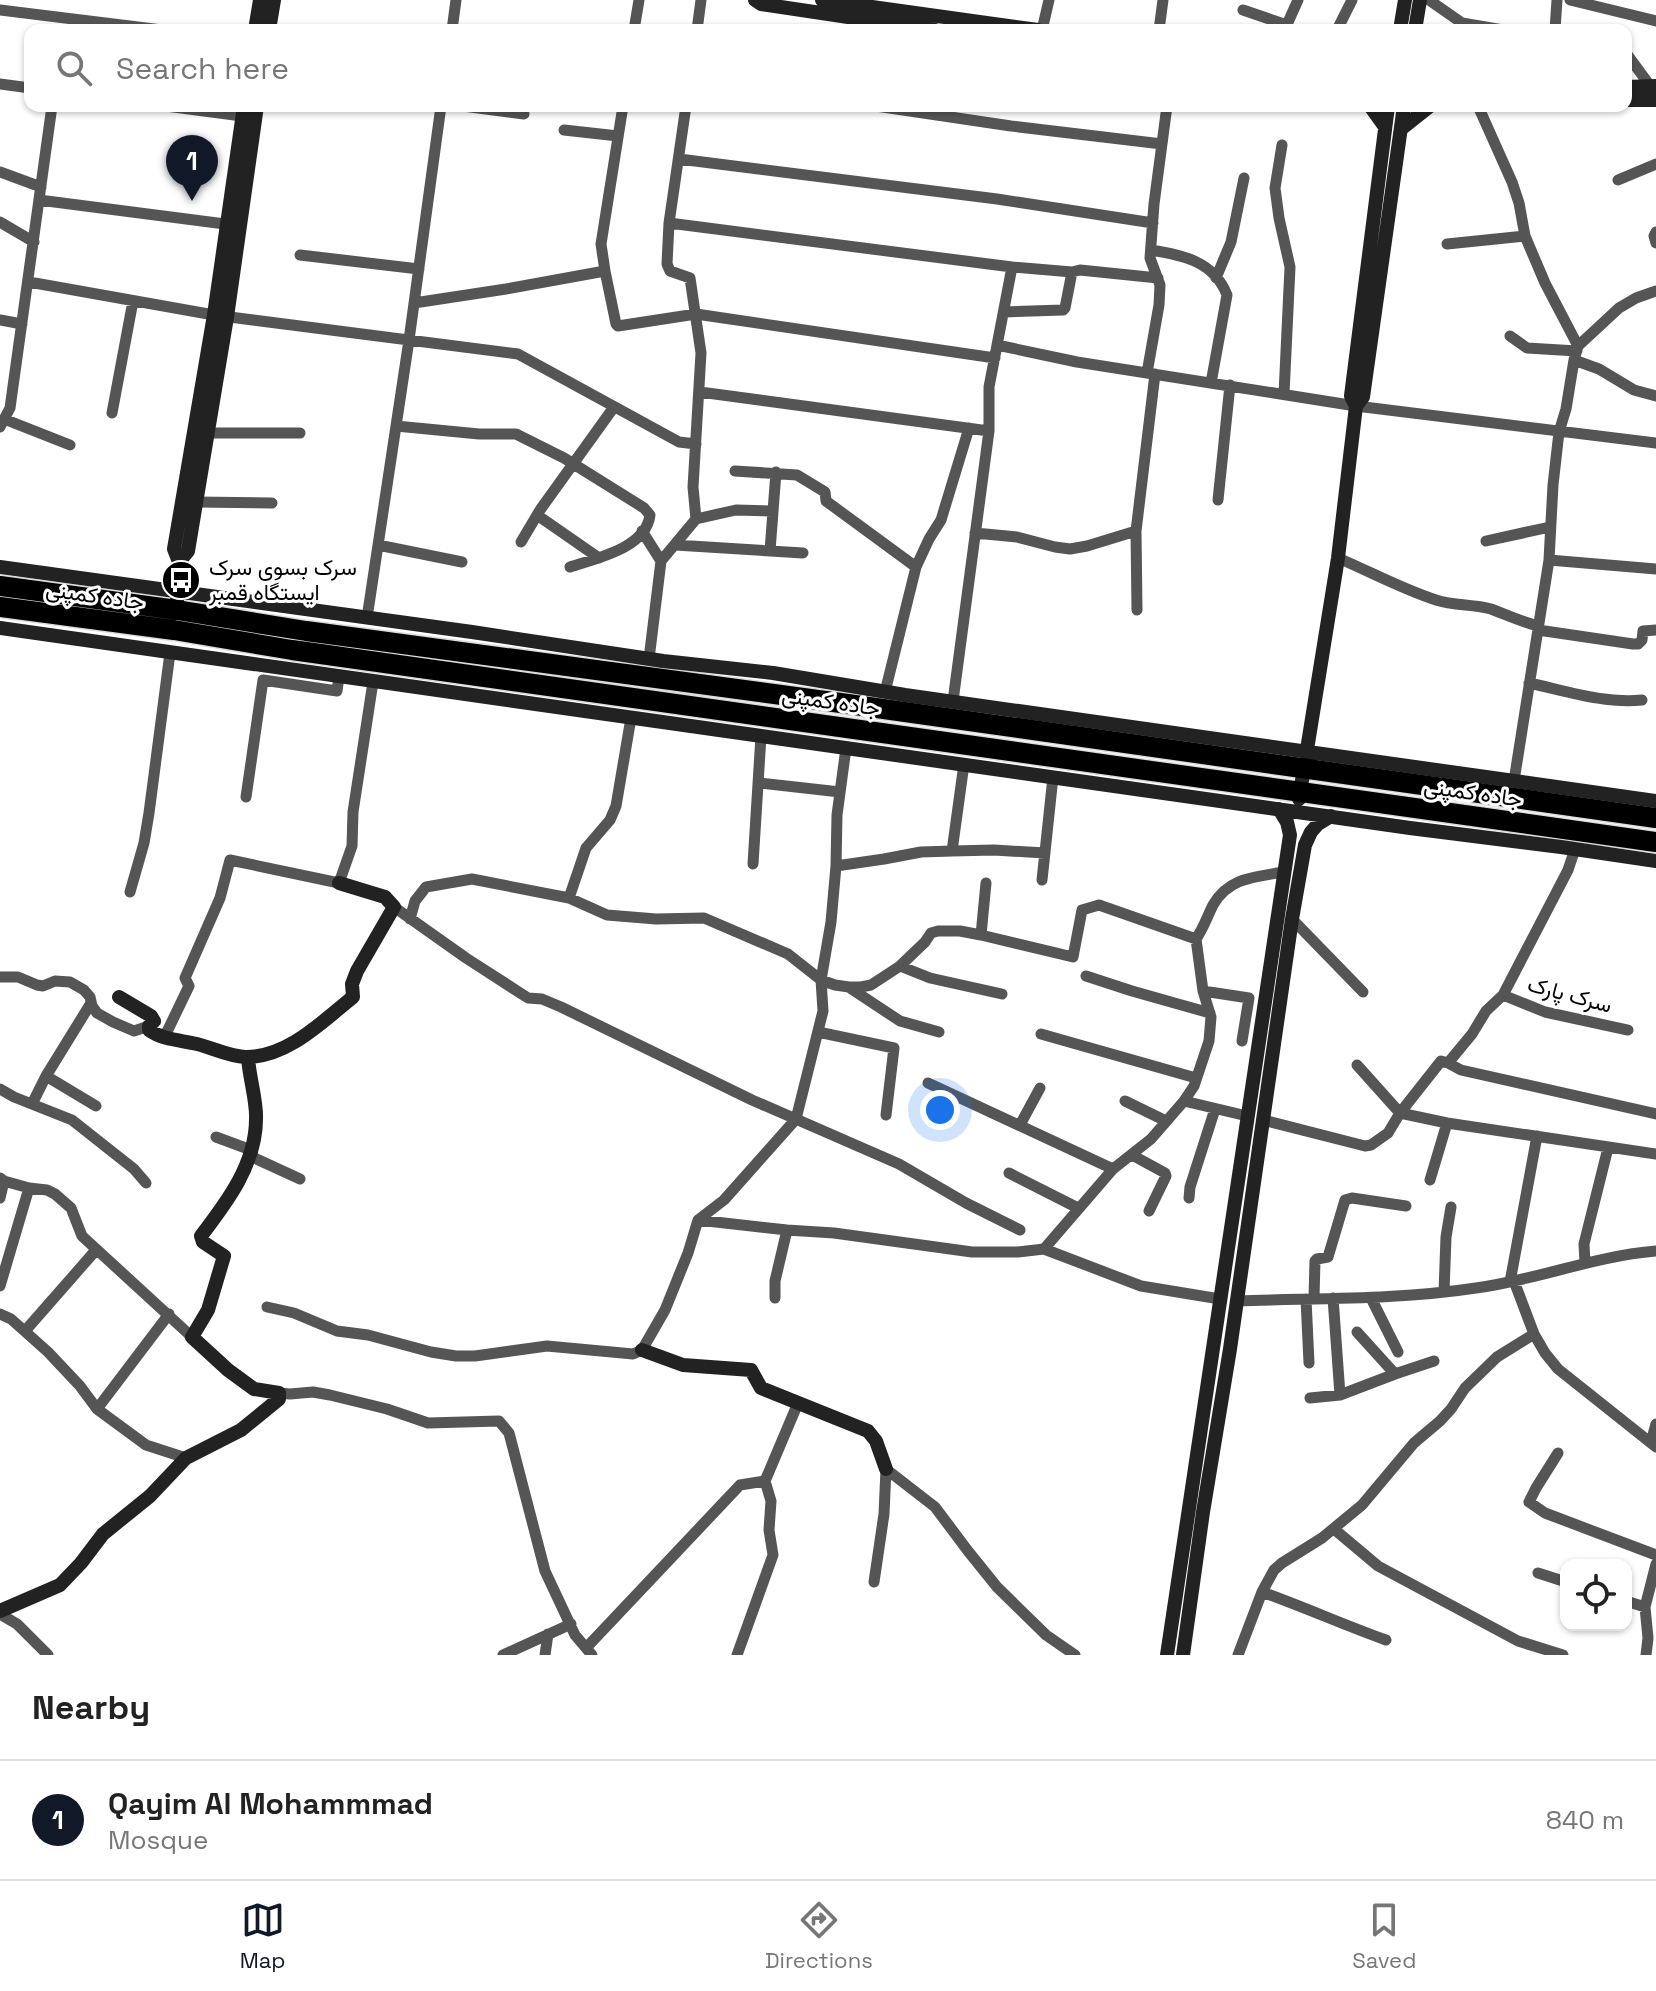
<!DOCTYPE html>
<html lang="en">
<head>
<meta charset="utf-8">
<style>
	body { margin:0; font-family:"Space Grotesk",Vazirmatn,sans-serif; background:#f6f6f6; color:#222 }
	.controls { position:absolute; right:24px; bottom:24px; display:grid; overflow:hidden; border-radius:16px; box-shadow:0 2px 6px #0004 }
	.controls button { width:72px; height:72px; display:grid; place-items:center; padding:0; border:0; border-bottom:2px solid #e0e0e0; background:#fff; color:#222; font:40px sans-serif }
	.you { position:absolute; left:940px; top:1110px; width:28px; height:28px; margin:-20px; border:6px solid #fff; border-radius:50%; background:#1a73e8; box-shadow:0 0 0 12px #1a73e833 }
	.badge { display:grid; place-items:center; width:52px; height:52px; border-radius:50%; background:#111827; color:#fff; font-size:26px; font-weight:700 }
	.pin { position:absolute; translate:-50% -66px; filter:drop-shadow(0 2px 4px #0008) }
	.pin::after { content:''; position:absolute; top:42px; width:28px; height:24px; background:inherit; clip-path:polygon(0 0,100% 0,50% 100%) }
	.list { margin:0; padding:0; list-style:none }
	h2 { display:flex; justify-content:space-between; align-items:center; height:104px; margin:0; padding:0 32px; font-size:34px }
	h2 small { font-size:26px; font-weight:400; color:#767676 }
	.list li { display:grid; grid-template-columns:52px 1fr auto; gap:24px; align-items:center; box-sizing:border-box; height:120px; padding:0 32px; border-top:2px solid #e0e0e0 }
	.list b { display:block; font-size:30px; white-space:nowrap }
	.list p { margin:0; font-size:26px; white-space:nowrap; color:#767676 }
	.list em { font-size:26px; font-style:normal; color:#767676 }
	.icon { flex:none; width:44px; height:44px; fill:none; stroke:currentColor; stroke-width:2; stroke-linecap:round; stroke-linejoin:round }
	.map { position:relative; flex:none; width:1656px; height:1655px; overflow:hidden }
	.search { position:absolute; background:#fff; box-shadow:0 2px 6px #0004; left:24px; right:24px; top:24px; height:88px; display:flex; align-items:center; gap:20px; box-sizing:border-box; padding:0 28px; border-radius:16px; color:#767676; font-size:30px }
	.sheet { height:224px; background:#fff }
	nav { display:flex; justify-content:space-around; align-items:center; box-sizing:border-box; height:112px; border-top:2px solid #e0e0e0; background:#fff; font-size:22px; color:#767676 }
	nav a { display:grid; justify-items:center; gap:4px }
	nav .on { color:#111827 }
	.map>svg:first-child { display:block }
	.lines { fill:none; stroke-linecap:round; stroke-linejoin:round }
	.highway-casing { stroke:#dbdbdb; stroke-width:23 }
	.street { stroke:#555; stroke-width:11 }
	.secondary { stroke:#222; stroke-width:14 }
	.highway { stroke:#000; stroke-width:20 }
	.labels { text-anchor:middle; stroke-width:6; stroke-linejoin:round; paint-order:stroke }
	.poi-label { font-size:22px; fill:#000; stroke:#fff; text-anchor:start }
	.street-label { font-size:22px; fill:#000; stroke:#fff }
</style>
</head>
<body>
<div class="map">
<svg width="1656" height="1655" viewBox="0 0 1656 1655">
	<rect width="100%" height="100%" fill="#fff"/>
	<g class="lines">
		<!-- highway casing -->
		<g class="highway-casing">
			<path id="highway" d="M0 586 177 610 306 631 848 704 1656 818
				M0 607 174 630 292 650 1656 842"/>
		</g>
		<!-- street -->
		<path class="street" d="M1429 0 1462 23 1503 30
			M1570 0 1656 21
			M0 10 162 30
			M1243 10 1287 25
			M1285 29 1298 0
			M452 30 456 0
			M634 30 639 0
			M697 30 701 0
			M1042 30 1049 0
			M1159 30 1163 0
			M1337 30 1352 0
			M1555 30 1557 0
			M1626 53 1651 87
			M0 84 30 88
			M166 106 242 116
			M463 106 524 114
			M623 106 601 244 605 271 616 324 618 326 696 314 995 358
			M876 106 1011 126 1162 144
			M1478 106 1512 182 1519 203 1525 236 1545 283 1578 346
			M564 130 618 136
			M1282 145 1275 188 1279 218 1290 267 1284 394
			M679 159 997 199 1153 223
			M0 172 41 187
			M1618 180 1656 164
			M39 200 225 224
			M0 222 34 242
			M669 223 1012 267 1072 272 1080 270 1158 278
			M1656 232 1654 236 1656 243
			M1447 244 1525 236
			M1151 250C1182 255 1214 261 1227 295L1211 383
			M300 255 419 269
			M1216 278 1231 242 1244 178
			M29 282 214 315 518 354 679 442 696 444
			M414 303 506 289 605 271
			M1004 312 1063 310 1065 308 1072 272
			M0 320 22 324
			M1510 336 1527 348 1577 351
			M997 345 1077 362 1356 406 1656 443
			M1574 360 1599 369 1634 390 1656 396
			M1147 373 1159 305 1160 285 1150 258 1154 204 1167 106
			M700 392 989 431
			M112 413 133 301
			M4 419 70 445
			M396 426 479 434H516L564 458 644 508 650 515C646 548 597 558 570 567
			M0 427 10 408 52 106
			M208 433H300
			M735 471 797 475 825 492 826 501 916 567
			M1218 500 1230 385
			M196 502 272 503
			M537 515 599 558
			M696 519 736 510 773 511
			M642 531 661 561
			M975 533 1017 537 1055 547 1070 549 1087 546 1136 531
			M1486 541 1550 527
			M521 542 540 510 614 407
			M378 545 462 562
			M675 545 803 553
			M770 551 776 472
			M1338 558C1371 572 1402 589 1436 600 1454 606 1473 604 1491 609 1507 615 1522 622 1538 626
			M1549 560 1656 569
			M1137 610 1136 531 1155 374
			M367 618 409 340 441 106
			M1538 630 1633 644H1638L1642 640 1643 631 1656 630
			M649 659 661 561 696 519 693 487 701 353 690 278 670 271 667 264 669 223 686 106
			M1529 683C1566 691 1605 704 1642 700
			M885 692 916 567 929 539 941 520 969 428
			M953 701 989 431V387L1012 267
			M1514 781 1549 560 1553 485 1559 432 1566 409 1574 360 1578 346 1619 308 1636 298 1656 291
			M759 783 840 792
			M246 797 263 680 337 691 339 677
			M952 851 994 850 1045 853
			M753 864 761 736
			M836 866 884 859 921 852 952 851 964 764
			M1042 880 1053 777
			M130 892 144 843 149 813 170 653
			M569 898 586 848 610 820 616 806 631 718
			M394 907 466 958 528 998 542 999 561 1007 752 1100 899 1164 966 1203 1020 1230
			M410 919 415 901 426 887 472 879 569 898 607 915 656 919 704 918 788 954 821 980 835 985 849 987H861L871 985 900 966 925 942 931 933 938 931H960L981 935 1073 957 1082 910 1099 905 1196 939
			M1292 919 1363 992
			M981 935 986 883
			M900 966 930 978 1002 994
			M1086 976 1132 991 1210 1013
			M0 977H18L37 985 43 986 55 981 70 982 84 990 90 997 92 1006 97 1013 113 1022 134 1031 149 1026
			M850 988 900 1021 939 1032
			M1203 991 1249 998 1242 1041
			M1503 995 1545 1012 1628 1030
			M818 1032 894 1048 886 1115
			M1041 1034 1196 1078
			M164 1038 189 986 185 978 220 898 230 860 339 883 352 846 353 812 373 682
			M1448 1063 1461 1070 1656 1114
			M1357 1065 1400 1113 1447 1123 1656 1154
			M46 1076 96 1106
			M928 1083 1113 1169
			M0 1089 14 1097 72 1120 134 1169 146 1183
			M1125 1101 1166 1121
			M1184 1101 1247 1116
			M32 1104 46 1076 91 1003
			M1263 1120 1365 1146 1371 1145 1388 1133 1400 1113 1441 1061 1448 1063 1472 1034 1486 1011 1503 995 1568 870 1575 849
			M1020 1125 1040 1088
			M216 1137 251 1150
			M1132 1155 1165 1173 1166 1176 1149 1211
			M250 1156 300 1179
			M1009 1173 1078 1208
			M0 1178 4 1181 29 1188 47 1190 55 1194 71 1208 82 1236 192 1337
			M1430 1180 1447 1123
			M0 1198 4 1181
			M1189 1198 1190 1187 1215 1109
			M698 1220 787 1230 834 1233 972 1252H1018L1044 1249 1141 1286 1220 1299
			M1044 1249 1113 1169 1151 1139 1184 1101 1194 1086 1209 1041 1211 1017 1203 991 1196 939C1204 927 1207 917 1213 905 1229 877 1256 877 1284 872
			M1585 1263 1584 1244 1608 1148
			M1514 1281 1534 1334 1545 1353 1558 1369 1656 1447
			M1510 1282 1537 1136
			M0 1286 29 1188
			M1444 1292 1446 1237 1451 1207
			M775 1298V1281L787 1230
			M1314 1298 1315 1261 1317 1259 1328 1257 1345 1200 1352 1198 1406 1206
			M1333 1298 1340 1395
			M1371 1298 1398 1352
			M1306 1299 1309 1363
			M1237 1301C1316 1298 1397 1300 1476 1288 1537 1280 1594 1256 1656 1251
			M267 1307 294 1313 337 1331 368 1335 431 1352 456 1356H475L547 1346 633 1354 642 1350 665 1310 688 1253 698 1220 724 1200 796 1119 823 1011 821 980 831 922 836 866 837 815 846 748
			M0 1314 11 1319 48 1352 80 1386 97 1409 146 1445 186 1458
			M25 1331 96 1250
			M1357 1332 1395 1374
			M279 1393 290 1394 313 1392 330 1395 387 1409 428 1423 499 1421 509 1433 545 1571 575 1635 592 1655
			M1310 1398 1340 1395 1395 1374 1434 1361
			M97 1409 169 1314
			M1651 1442 1656 1424
			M1558 1453 1536 1488 1529 1502 1545 1513 1656 1555
			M886 1469 935 1507 968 1551 997 1587 1046 1635 1075 1655
			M1334 1529 1378 1566 1518 1641 1563 1655
			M1538 1573 1566 1582
			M874 1582 884 1514 886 1469
			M1262 1592C1304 1607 1344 1625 1386 1640
			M1626 1601 1645 1607
			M0 1614 17 1624 48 1655
			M586 1648 740 1485 765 1481
			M503 1655 571 1624
			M545 1655 548 1634
			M737 1655 773 1555 769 1530 771 1501 765 1481 798 1403
			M1238 1655 1262 1592 1274 1570 1282 1563 1322 1538 1362 1505 1414 1443 1440 1421 1451 1409 1465 1388 1497 1357 1534 1334
			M1646 1655 1648 1638 1645 1607 1656 1564"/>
		<!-- secondary -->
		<path class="secondary" d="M755 0 761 4 935 30
			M822 0 1038 30
			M255 30 260 0
			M269 30 274 0
			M1400 30 1405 0
			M1415 30 1420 0
			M1626 87 1656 86
			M1626 100H1656
			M1370 106 1385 127
			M1401 129 1430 106
			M1356 406 1351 396 1388 106
			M179 562 188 551 227 317 257 106
			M0 567 472 632 663 661 773 673 905 695 1656 801
			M177 601 179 562 174 549 214 315 244 106
			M0 628 1410 828 1561 847 1656 861
			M1299 799 1338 558 1356 406 1363 397 1404 106
			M119 997 151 1016 154 1021 149 1026V1030C163 1040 180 1040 197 1044 213 1048 228 1056 245 1057 287 1058 323 1021 353 997L352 984 357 971 394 907 385 897 339 883
			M642 1350 683 1365 751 1370 761 1388 868 1431 876 1441 886 1469
			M0 1611 60 1585 81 1563 103 1534 150 1496 186 1458 241 1430 279 1399V1393L254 1389 228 1370 192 1337 208 1310 224 1256 203 1242 201 1236C227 1202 256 1164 256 1119 257 1101 249 1077 248 1057
			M1167 1655 1290 835 1287 822 1279 809
			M1183 1655 1203 1512 1230 1349 1292 919 1305 845 1311 832 1318 824 1331 816"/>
		<!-- highway -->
		<use href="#highway" class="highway"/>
	</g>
	<!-- icons -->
	<defs>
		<g id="bus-disc" transform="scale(2)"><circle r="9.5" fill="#000" stroke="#fff"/><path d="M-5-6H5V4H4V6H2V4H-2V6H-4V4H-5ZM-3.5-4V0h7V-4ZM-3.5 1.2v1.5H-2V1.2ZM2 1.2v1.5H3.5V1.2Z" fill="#fff"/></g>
	</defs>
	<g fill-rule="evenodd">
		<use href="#bus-disc" x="181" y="580"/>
	</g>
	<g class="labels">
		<!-- poi labels -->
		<g class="poi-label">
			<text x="209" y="575">سرک بسوی سرک<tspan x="209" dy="25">ایستگاه قمبر</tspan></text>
		</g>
		<!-- street labels -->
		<g class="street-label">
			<text transform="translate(95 595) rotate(8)" y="8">جاده کمپنی</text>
			<text transform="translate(831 701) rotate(8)" y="8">جاده کمپنی</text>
			<text transform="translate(1473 792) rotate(8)" y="8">جاده کمپنی</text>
			<text transform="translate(1570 994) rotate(15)" y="8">سرک پارک</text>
		</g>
	</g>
</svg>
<div class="controls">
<button><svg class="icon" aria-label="locate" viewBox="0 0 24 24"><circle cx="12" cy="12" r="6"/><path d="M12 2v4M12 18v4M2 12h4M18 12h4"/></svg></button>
</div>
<div class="you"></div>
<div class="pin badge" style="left:192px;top:201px">1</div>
<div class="search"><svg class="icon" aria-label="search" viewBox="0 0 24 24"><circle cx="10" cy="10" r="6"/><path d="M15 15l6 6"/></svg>Search here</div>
</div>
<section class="sheet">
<h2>Nearby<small></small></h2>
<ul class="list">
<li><span class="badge">1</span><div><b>Qayim Al Mohammmad</b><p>Mosque</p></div><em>840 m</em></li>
</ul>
</section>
<nav>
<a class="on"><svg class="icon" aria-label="map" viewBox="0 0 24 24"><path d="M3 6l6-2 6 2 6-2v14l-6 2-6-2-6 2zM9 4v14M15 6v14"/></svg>Map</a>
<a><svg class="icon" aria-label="directions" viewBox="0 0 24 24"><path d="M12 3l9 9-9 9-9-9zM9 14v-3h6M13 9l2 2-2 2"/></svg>Directions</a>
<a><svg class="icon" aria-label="saved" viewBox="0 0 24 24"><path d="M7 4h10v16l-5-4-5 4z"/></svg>Saved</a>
</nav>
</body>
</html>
